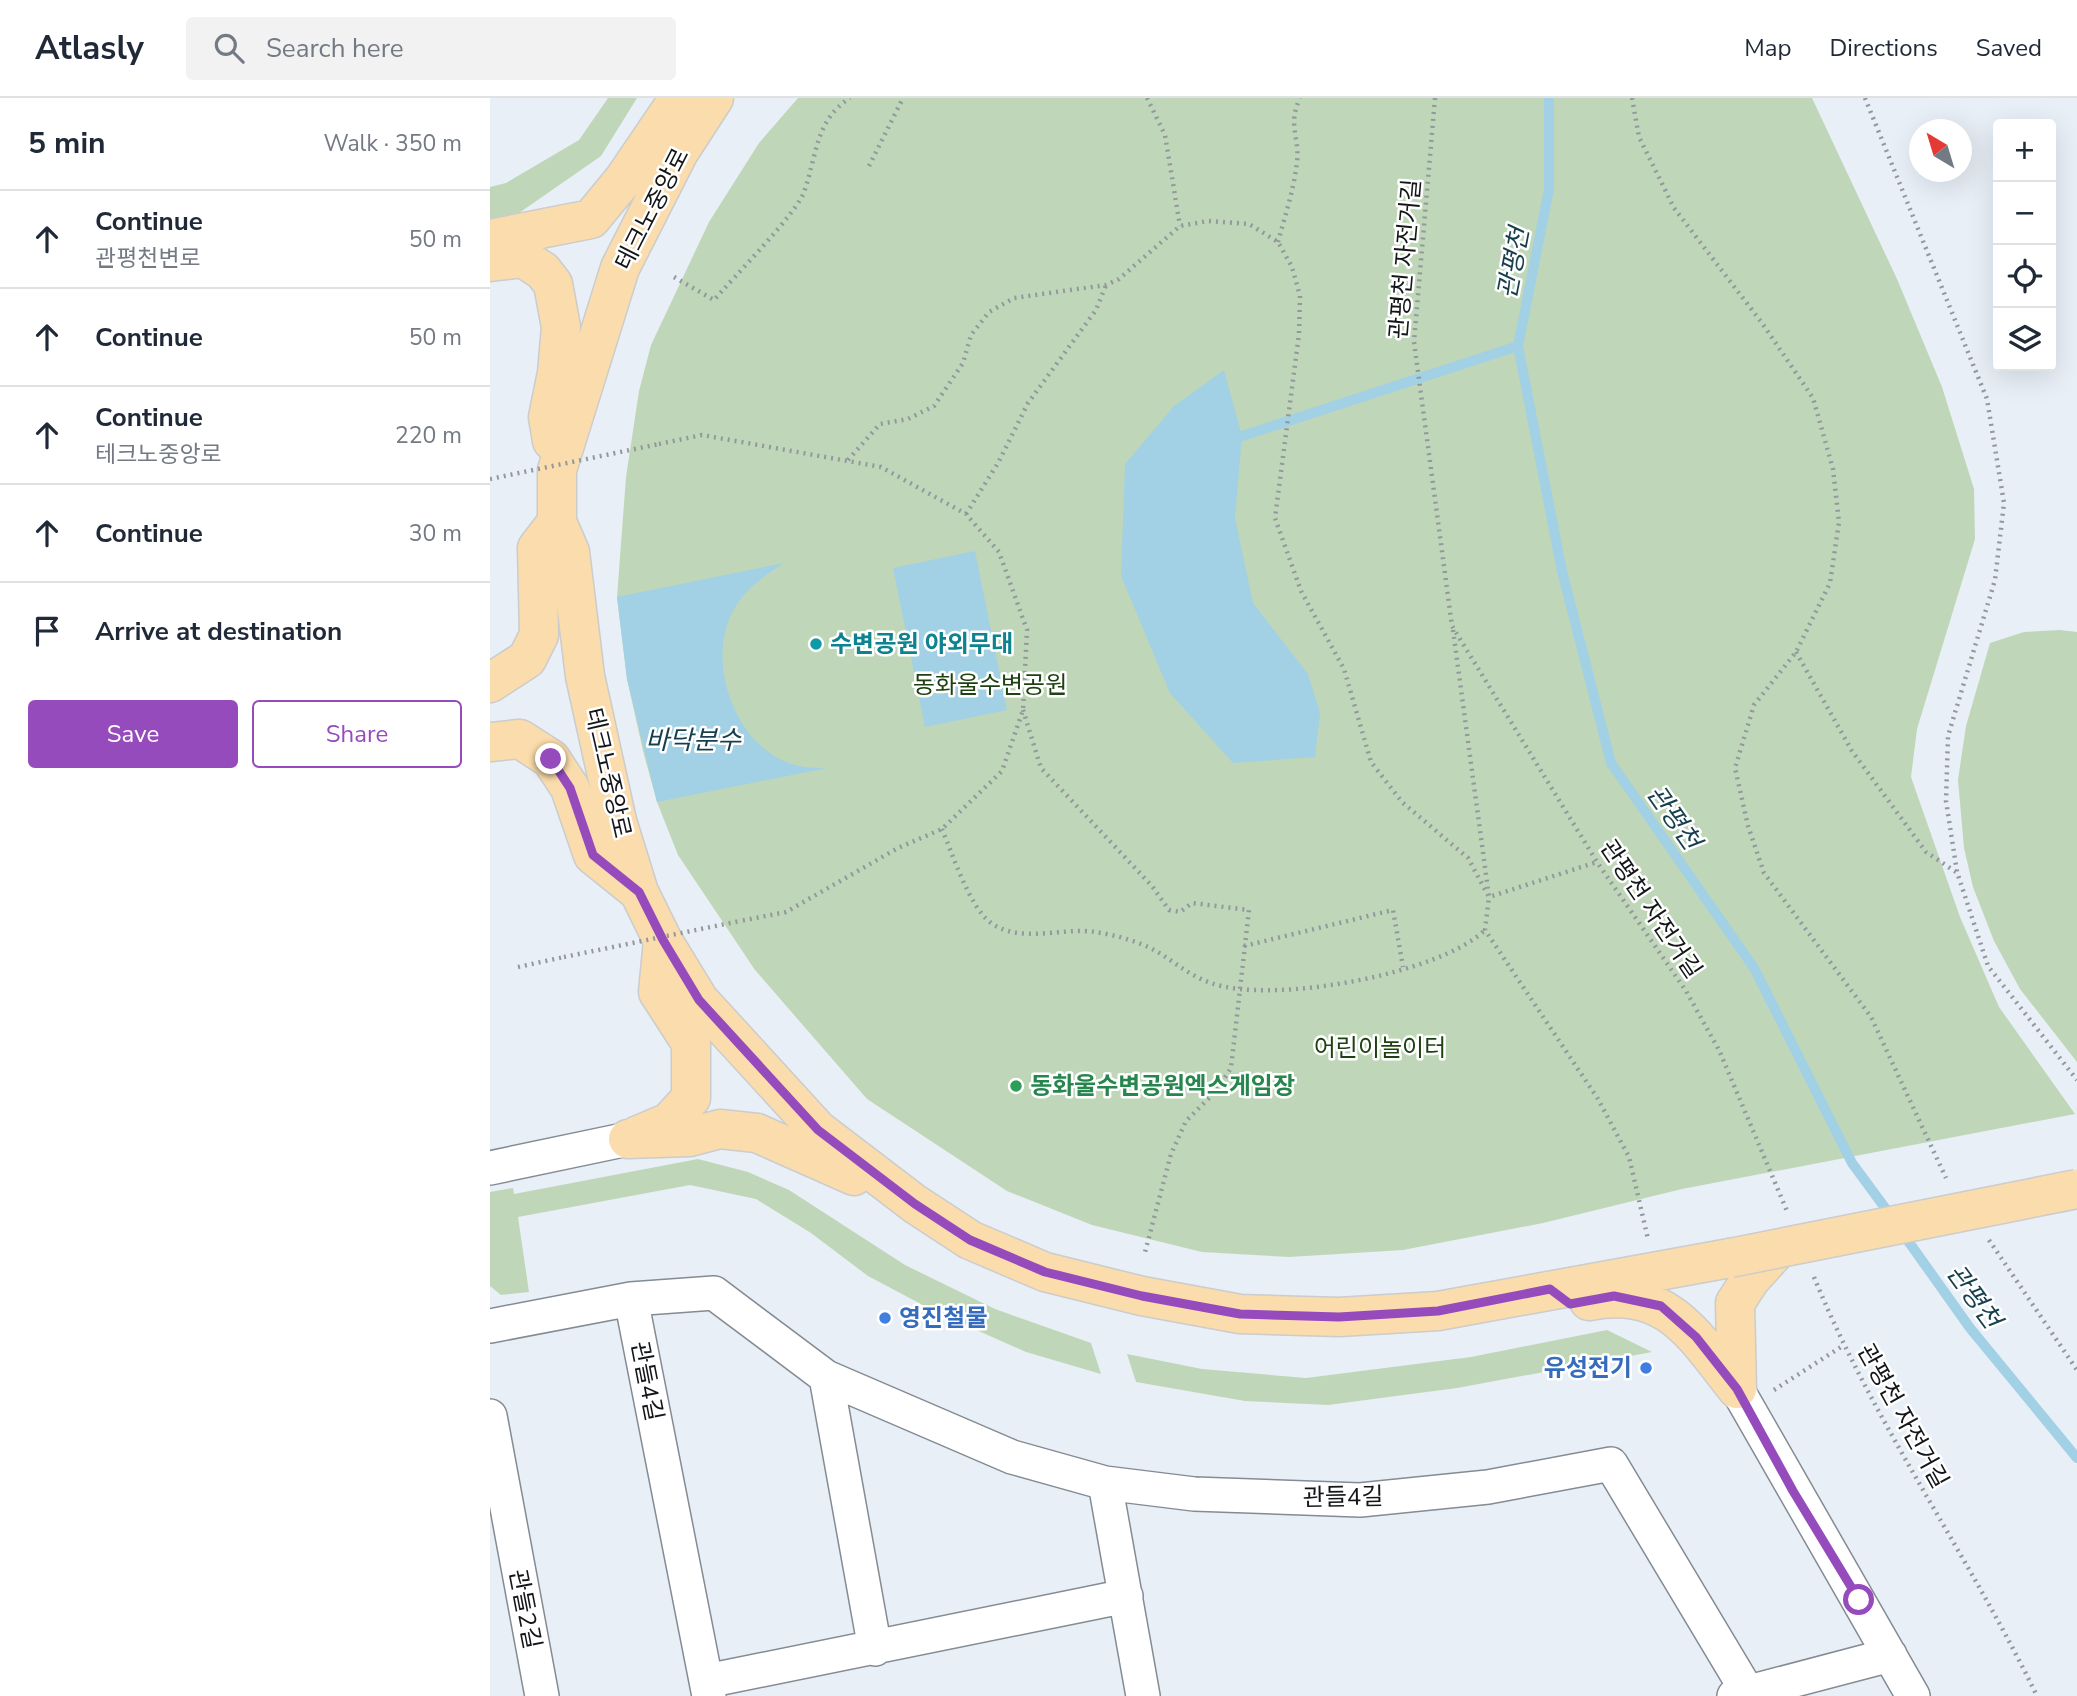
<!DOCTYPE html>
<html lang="en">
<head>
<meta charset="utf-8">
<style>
	body { margin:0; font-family:"Nunito Sans","Noto Sans KR",sans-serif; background:#f2f2f3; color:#1f2937 }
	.controls { position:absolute; right:21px; top:21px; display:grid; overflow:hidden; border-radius:7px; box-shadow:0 7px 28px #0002 }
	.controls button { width:63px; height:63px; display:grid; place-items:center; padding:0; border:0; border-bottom:2px solid #e0e1e3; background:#fff; color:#1f2937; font:35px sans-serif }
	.compass { position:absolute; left:1419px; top:21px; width:63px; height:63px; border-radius:50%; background:#fff; box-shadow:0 7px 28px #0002; rotate:322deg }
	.stop { position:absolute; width:21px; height:21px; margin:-16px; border:5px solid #964bbd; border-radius:50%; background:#fff }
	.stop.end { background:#964bbd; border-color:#fff; box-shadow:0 2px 7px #0008 }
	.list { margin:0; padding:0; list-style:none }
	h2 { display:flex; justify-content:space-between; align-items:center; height:91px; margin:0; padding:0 28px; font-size:30px }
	h2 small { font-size:23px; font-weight:400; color:#747a83 }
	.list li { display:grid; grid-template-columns:46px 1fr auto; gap:21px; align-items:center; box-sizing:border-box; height:98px; padding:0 28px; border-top:2px solid #e0e1e3 }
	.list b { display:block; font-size:26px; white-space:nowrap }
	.list p { margin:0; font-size:23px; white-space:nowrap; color:#747a83 }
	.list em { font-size:23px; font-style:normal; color:#747a83 }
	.actions { display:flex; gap:14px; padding:21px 28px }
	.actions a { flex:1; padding:16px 0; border:2px solid #964bbd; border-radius:7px; text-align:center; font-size:24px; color:#964bbd }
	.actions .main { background:#964bbd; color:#fff }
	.icon { flex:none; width:38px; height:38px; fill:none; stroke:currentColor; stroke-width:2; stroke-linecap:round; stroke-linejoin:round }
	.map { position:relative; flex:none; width:1587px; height:1598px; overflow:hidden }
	header { display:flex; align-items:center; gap:42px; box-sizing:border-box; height:98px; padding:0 35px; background:#fff; border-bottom:2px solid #e0e1e3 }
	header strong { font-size:33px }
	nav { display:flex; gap:38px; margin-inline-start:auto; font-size:24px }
	.search { width:490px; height:63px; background:#f2f2f3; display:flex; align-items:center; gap:18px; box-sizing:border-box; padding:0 24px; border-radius:7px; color:#747a83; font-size:26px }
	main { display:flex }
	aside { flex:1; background:#fff }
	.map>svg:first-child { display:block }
	.green { fill:#bfd7b8 }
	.water { fill:#a2d0e4 }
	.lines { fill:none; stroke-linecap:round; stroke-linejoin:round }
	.stream { stroke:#a2d0e4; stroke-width:10 }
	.minor-casing { stroke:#848b92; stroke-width:36 }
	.major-casing { stroke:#cbcccc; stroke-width:41 }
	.path { stroke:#93989e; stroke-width:4.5; stroke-dasharray:2 5; stroke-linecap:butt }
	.minor { stroke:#fff; stroke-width:33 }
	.major { stroke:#fbdcac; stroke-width:38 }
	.major-bridge-casing { stroke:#cbcccc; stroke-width:41; stroke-linecap:butt }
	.path-bridge { stroke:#93989e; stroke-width:4.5; stroke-dasharray:2 5; stroke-linecap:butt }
	.major-bridge { stroke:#fbdcac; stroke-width:38 }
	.route { stroke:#964bbd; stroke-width:9 }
	.culture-dot { fill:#0f9aa8; stroke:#fff; stroke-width:2.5 }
	.leisure-dot { fill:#2e9e5b; stroke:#fff; stroke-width:2.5 }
	.shop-dot { fill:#3f7fe0; stroke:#fff; stroke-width:2.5 }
	.labels { text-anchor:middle; stroke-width:5; stroke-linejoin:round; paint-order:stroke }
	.street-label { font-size:24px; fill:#131518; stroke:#fff }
	.culture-label { font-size:24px; font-weight:bold; fill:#0d838f; stroke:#fff; text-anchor:start }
	.park-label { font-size:24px; fill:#1e4111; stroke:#fff }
	.leisure-label { font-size:24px; font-weight:bold; fill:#27864d; stroke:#fff; text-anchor:start }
	.shop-label { font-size:24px; font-weight:bold; fill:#366cbe; stroke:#fff; text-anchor:start }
	.water-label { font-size:26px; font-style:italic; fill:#163e4d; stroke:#fff }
</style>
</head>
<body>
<header>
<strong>Atlasly</strong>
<div class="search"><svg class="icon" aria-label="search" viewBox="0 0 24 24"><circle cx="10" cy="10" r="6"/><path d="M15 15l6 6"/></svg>Search here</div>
<nav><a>Map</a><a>Directions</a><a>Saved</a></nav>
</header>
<main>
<aside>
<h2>5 min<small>Walk · 350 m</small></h2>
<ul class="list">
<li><svg class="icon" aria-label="ahead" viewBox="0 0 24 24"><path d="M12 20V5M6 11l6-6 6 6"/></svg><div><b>Continue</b><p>관평천변로</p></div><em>50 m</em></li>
<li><svg class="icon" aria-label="ahead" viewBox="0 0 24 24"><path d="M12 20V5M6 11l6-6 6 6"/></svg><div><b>Continue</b></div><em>50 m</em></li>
<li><svg class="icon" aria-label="ahead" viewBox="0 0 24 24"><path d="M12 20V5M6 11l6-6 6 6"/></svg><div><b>Continue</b><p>테크노중앙로</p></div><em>220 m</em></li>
<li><svg class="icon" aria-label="ahead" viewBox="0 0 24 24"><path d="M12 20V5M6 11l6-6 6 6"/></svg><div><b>Continue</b></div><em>30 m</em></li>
<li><svg class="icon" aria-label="arrive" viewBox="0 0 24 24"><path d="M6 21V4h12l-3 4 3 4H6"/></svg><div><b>Arrive at destination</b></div></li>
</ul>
<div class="actions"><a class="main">Save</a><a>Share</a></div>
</aside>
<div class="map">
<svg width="1587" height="1598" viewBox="0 0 1587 1598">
	<rect width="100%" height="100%" fill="#e8eff7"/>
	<!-- green -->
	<path class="green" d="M118 0H147L111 58 29 115 0 121V89L16 85 89 42Z
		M308 0H1322L1407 181 1452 289 1484 391 1485 441 1427 631 1421 679 1470 819 1509 909 1585 1016 1192 1091 1053 1125 913 1152 799 1159 712 1154 602 1127 517 1093 377 1001 265 872 188 757 167 704 153 653 137 581 127 499 136 379 149 293 161 247 219 124 269 45Z
		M1570 532 1587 534V964L1530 891 1504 843 1483 789 1474 750 1468 682 1476 628 1500 545 1534 534Z
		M208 1061 258 1074 299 1092 415 1167 505 1211 601 1245 611 1276 536 1254 446 1214 378 1178 321 1135 266 1101 200 1087 28 1119 39 1194 11 1197 0 1188V1094L23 1090 24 1096Z
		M1117 1232 1162 1254 967 1290 838 1307 755 1303 646 1284 637 1256 712 1271 816 1280 981 1259Z"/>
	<!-- water -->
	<path class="water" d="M734 272 752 338 745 420 763 505 818 576 830 615 825 659 743 665 680 595 631 478 635 366 684 308Z
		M485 453 517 612 435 629 403 470Z
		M294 465C274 478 254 492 243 513 214 567 248 655 309 668 318 670 328 670 337 670L167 704 137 581 127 499Z"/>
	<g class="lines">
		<!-- stream -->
		<path class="stream" d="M1059 0V91L1028 248 1072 473 1121 665 1264 870 1362 1065 1401 1118
			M752 338 1028 248
			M1411 1133 1480 1230 1587 1360"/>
		<!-- minor casing -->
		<g class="minor-casing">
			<path id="minor" d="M0 1070 138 1041
				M141 1201 219 1598
				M0 1228 141 1201 224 1195 336 1279 522 1359 615 1385 704 1396 870 1402 998 1389 1121 1366 1260 1598
				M336 1279 385 1551
				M1247 1291 1423 1598
				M0 1318 52 1598
				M615 1385 653 1598
				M217 1583 636 1498
				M1244 1598 1400 1557"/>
		</g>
		<!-- major casing -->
		<g class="major-casing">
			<path id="major" d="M224 0 189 54 130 170 67 372V424L80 454 95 578 127 723 149 794 173 843 209 902 328 1032 425 1106 480 1142 555 1174 652 1198 750 1216 849 1219 948 1213 1240 1160
				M0 141 101 121 134 81 189 0
				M0 164 33 160 53 173 63 186 71 229 67 275 58 319 62 343
				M0 585 37 561 49 537 47 450 67 424
				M0 644 30 641 61 661 80 690 103 757 149 794
				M146 1038 179 1024 201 1000V945L168 894 173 843
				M138 1041 200 1039 230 1031 267 1035 364 1078
				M1099 1203C1178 1188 1203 1236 1247 1291
				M1247 1291 1245 1205 1260 1182 1288 1151"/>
		</g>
		<!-- path -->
		<path class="path" d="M657 0 675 37 690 128
			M945 0 924 244 962 528 1107 764 1196 893 1229 952 1297 1113
			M1142 0 1149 39 1184 110 1272 225 1323 300 1343 371 1349 424 1340 485 1306 554 1264 607 1245 670 1258 728 1274 775 1381 919 1456 1080
			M1375 0 1497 301 1514 405 1505 482 1458 638 1456 703 1467 774 1498 868 1587 982
			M379 68 413 0
			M788 144C795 118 804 91 807 64 810 39 797 28 810 0
			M184 179 224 202C242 181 307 115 314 94 327 58 325 22 360 0
			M169 346 212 337 391 369 476 416 509 454 537 532 533 612 512 673 452 731 408 750 296 814 250 823
			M358 362 390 326 418 321 444 308 473 265 481 237 499 214 524 200 616 187 629 181 690 128 718 123 759 126 788 144 802 169 810 198 809 236 785 420 811 493 854 571 881 664 912 704 978 760 999 799 995 832 1108 1001 1139 1059 1158 1141
			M476 416 508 365 538 305 606 212 616 187
			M963 532 999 799 1107 764
			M1306 554 1362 653 1436 754 1466 774
			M533 612 551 670 662 788 679 812 690 814 702 805 759 812 741 970 727 992 696 1023 681 1056 654 1158
			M452 731C462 755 480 810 501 825 531 846 572 829 605 834 625 837 648 843 666 853 685 864 698 877 721 885 781 907 950 876 995 832
			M754 848 903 812 913 869
			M28 869 74 859
			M1499 1142 1587 1272
			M1324 1179C1384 1326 1478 1456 1547 1598
			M1284 1292 1354 1247"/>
		<!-- minor -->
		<use href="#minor" class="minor"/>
		<!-- major -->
		<use href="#major" class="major"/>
		<!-- major-bridge casing -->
		<g class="major-bridge-casing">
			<path id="major-bridge" d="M1240 1160 1587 1091"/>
		</g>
		<!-- path-bridge -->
		<path class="path-bridge" d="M0 381 169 346
			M74 859 250 823"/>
		<!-- major-bridge -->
		<use href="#major-bridge" class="major-bridge"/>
	</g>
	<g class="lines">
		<!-- route -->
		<path class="route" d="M61 661 80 690 103 757 149 794 173 842 209 902 328 1032 425 1106 480 1142 555 1174 652 1198 750 1216 849 1219 948 1213 1060 1191 1080 1206 1124 1198 1171 1208 1206 1239 1247 1291 1303 1393 1369 1502"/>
	</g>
	<!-- markers -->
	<circle class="culture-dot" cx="326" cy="546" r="7"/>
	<circle class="leisure-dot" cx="526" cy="988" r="7"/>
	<g class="shop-dot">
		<circle cx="395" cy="1220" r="7"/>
		<circle cx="1156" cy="1270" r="7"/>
	</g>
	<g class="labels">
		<!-- street labels -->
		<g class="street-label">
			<text transform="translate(162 111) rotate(-63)" y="8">테크노중앙로</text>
			<text transform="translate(915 161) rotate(-85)" y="8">관평천 자전거길</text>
			<text transform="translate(118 675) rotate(77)" y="8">테크노중앙로</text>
			<text transform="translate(1161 811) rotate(56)" y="8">관평천 자전거길</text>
			<text transform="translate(157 1283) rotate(79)" y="8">관들4길</text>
			<text transform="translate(1413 1318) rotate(61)" y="8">관평천 자전거길</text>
			<text transform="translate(853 1399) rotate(-1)" y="8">관들4길</text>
			<text transform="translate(35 1511) rotate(79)" y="8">관들2길</text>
		</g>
		<!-- culture labels -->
		<g class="culture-label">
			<text x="340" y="554">수변공원 야외무대</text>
		</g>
		<!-- park labels -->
		<g class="park-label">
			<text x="500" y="595">동화울수변공원</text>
			<text x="890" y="958">어린이놀이터</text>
		</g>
		<!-- leisure labels -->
		<g class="leisure-label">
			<text x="540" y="996">동화울수변공원엑스게임장</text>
		</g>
		<!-- shop labels -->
		<g class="shop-label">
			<text x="409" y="1228">영진철물</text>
			<text x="1142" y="1278" text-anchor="end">유성전기</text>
		</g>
		<!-- water labels -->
		<g class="water-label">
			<text transform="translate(1023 165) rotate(-79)" y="9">관평천</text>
			<text x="203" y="651">바닥분수</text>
			<text transform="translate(1184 719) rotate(55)" y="9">관평천</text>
			<text transform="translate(1484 1198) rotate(54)" y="9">관평천</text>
		</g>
	</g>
</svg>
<div class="controls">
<button>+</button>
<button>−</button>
<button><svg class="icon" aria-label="locate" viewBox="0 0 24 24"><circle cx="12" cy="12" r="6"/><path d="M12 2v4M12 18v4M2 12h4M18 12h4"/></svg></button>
<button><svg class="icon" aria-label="layers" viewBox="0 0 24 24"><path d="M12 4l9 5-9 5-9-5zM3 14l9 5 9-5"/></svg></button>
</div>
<svg class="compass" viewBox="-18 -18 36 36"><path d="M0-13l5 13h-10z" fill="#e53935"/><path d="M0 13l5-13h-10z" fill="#747a83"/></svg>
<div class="stop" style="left:1369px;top:1502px"></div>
<div class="stop end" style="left:61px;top:661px"></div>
</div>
</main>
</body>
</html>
